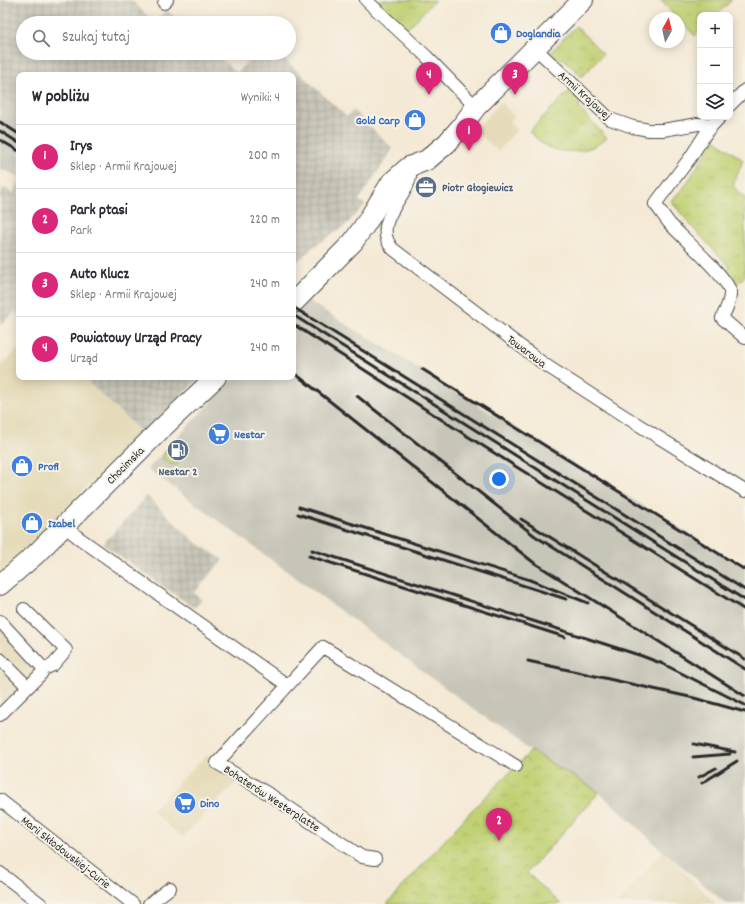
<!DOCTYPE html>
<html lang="pl">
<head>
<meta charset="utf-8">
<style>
	body { margin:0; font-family:Dekko,sans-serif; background:#f7f7f7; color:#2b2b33 }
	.controls { position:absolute; right:12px; top:12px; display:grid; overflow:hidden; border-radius:8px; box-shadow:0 2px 10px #0003 }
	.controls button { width:36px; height:36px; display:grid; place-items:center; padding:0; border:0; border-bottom:1px solid #e1e1e2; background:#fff; color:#2b2b33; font:20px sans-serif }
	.compass { position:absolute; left:649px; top:12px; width:36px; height:36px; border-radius:50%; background:#fff; box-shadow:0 2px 10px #0003; rotate:8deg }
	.you { position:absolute; left:499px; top:479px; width:14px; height:14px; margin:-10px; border:3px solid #fff; border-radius:50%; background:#1a73e8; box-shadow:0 0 0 6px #1a73e833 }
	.badge { display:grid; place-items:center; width:26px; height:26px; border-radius:50%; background:#db2777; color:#fff; font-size:13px; font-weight:700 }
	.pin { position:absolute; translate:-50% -33px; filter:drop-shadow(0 1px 2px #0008) }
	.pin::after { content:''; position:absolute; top:21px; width:14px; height:12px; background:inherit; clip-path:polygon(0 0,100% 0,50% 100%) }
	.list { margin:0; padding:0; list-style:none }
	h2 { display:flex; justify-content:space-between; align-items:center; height:52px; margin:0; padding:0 16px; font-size:17px }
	h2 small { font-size:13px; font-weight:400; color:#7c7c81 }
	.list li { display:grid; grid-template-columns:26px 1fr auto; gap:12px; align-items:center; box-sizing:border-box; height:64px; padding:0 16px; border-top:1px solid #e1e1e2 }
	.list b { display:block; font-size:15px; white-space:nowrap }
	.list p { margin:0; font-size:13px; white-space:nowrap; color:#7c7c81 }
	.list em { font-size:13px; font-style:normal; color:#7c7c81 }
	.icon { flex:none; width:22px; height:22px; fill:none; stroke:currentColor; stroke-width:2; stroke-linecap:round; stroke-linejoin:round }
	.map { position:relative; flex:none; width:745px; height:904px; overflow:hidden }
	.search { position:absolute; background:#fff; box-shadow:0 2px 10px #0003; left:16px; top:16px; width:280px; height:44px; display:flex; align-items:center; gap:10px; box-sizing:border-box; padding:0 14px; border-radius:22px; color:#7c7c81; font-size:15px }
	.panel { position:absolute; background:#fff; box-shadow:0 2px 10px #0003; left:16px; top:72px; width:280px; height:308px; border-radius:8px }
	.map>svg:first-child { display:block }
	.built { fill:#e5dbba }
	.industrial { fill:url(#industrial-grid) }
	.railway { fill:#c7c5b8 }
	.grass { fill:url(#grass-tufts); stroke:#767e4e }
	.park { fill:url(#park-crowns); stroke:#767e4e }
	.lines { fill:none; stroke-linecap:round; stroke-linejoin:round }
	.minor-casing { stroke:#494844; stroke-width:14 }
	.primary-casing { stroke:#494844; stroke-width:22 }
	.minor { stroke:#fff; stroke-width:12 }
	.primary { stroke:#fff; stroke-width:20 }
	.rail { stroke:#2b2b2b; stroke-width:3 }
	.labels { text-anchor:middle; stroke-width:4; stroke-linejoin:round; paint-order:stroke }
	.shop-label { font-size:12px; font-weight:bold; fill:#366cbe; stroke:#f7f3e8; text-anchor:start }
	.street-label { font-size:12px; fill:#2b2b2b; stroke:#f7f3e8 }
	.service-label { font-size:12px; font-weight:bold; fill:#4e5e75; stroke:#f7f3e8; text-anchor:start }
</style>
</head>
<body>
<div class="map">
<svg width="745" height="904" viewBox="0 0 745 904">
	<defs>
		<pattern id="industrial-grid" width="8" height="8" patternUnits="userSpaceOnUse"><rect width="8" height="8" fill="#c7c5b8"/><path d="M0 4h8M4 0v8" fill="none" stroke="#aba99e"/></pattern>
		<pattern id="grass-tufts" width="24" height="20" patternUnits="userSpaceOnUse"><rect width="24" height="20" fill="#c0d072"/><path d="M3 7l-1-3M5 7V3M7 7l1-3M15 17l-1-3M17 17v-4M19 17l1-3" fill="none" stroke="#a5b363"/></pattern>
		<pattern id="park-crowns" width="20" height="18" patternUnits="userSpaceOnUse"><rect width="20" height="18" fill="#c0d072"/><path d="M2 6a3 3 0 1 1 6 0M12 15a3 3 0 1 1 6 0" fill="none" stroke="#a5b363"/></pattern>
	</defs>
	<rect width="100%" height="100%" fill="#f7f3e8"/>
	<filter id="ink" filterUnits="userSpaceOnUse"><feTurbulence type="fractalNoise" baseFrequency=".025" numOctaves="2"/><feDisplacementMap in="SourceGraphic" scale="8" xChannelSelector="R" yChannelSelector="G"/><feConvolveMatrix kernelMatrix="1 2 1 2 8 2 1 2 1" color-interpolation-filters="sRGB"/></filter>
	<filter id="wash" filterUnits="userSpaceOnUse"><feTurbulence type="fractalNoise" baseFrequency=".012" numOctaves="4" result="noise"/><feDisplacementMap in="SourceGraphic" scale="16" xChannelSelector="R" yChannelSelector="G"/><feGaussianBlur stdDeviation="0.9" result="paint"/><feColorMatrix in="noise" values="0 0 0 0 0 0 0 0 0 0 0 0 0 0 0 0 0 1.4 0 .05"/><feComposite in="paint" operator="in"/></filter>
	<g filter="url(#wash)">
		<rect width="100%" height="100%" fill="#f4e9d5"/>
		<!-- built -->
		<path class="built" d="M501 102 515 116 509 122 517 130 498 151 475 130Z
			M19 348V377H83L142 433 0 573V367Z
			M0 627 40 669 0 710Z
			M207 755 217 763 241 778 182 837 151 810Z
			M663 851 716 904H617Z"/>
		<!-- industrial -->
		<path class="industrial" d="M0 0H131L154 22 167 10 181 23H23V53H215L237 73 255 53H278L347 117 353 110 393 149 359 200 365 205 346 225 315 246 293 265V75H19V110L0 97Z
			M19 183V316L15 312 0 325V192L5 188 13 193Z
			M83 377H201L142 433Z
			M147 496 194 541 223 560 194 593 202 600 194 608 103 544Z"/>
		<!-- railway -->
		<path class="railway" d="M0 97 19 110V176L0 169Z
			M293 283 310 302 745 568V904H727L663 851 599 792 531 751 148 469 234 377H293Z"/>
		<!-- grass -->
		<path class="grass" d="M378 0H435L405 31 375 3Z
			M660 0H732L716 15H700V31L695 36Z
			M576 26 603 54 582 77 563 58 557 64 547 56Z
			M571 89 584 100 578 107 607 138C592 151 567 156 548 147 541 143 535 137 529 131Z
			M709 135 743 160 733 186 745 198V276L731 290 724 274 730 267 694 229 671 201 685 186 706 153 704 145Z
			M167 451 179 462 177 465 170 464 162 458V455Z"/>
		<!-- park -->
		<path class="park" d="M531 751 599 792 527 873 561 904H387L473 809Z"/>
	</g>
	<g filter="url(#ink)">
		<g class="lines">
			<!-- minor casing -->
			<g class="minor-casing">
				<path id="minor" d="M366 0 426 56 476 107
					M164 3 167 0
					M535 48 610 119 633 127 649 130H663L698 124H713
					M730 105 745 90
					M720 117 708 130 690 158 655 204C660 210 665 218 670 224 682 237 727 277 730 291 731 300 726 310 722 318L745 338
					M409 167C409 170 410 173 410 176 410 182 406 188 403 193 392 210 376 231 393 249L544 364 621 414 745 491
					M64 526 79 538 287 685
					M24 609 66 650 53 665 44 669
					M0 621 44 669
					M0 659 28 687
					M0 715 41 674 44 669
					M0 800 133 904
					M375 859 362 857 272 796 217 763 323 647 516 766
					M0 873 41 904
					M149 904 170 888"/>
			</g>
			<!-- primary casing -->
			<g class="primary-casing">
				<path id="primary" d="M293 303 353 242 367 222 391 183 409 167 427 160 447 143 461 127 476 107 583 0
					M0 585 35 555 161 429 216 377"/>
			</g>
			<!-- minor -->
			<use href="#minor" class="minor"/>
			<!-- primary -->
			<use href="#primary" class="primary"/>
			<!-- rail -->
			<path class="rail" d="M0 122 19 134
				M0 131 19 143
				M0 140 19 151
				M293 307 745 590
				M293 315 745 600
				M293 324 464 434 745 610
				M422 369 745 570
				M293 372 533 562 745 696
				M357 396 535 536 745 669
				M299 507 530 580 588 603
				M298 514 566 599
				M521 519 745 659
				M312 550 642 656 663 664 745 705
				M309 556 565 637
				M528 661 694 698 745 712
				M694 744 735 752
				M693 757 730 754
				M699 777 716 768
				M702 783 737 761"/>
		</g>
	</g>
	<!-- icons -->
	<defs>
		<g id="shop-disc" transform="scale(1.15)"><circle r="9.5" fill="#3f7fe0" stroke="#f7f3e8"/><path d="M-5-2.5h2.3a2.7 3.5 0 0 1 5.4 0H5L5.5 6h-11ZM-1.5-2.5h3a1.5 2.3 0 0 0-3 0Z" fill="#fff"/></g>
		<g id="office-disc" transform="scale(1.15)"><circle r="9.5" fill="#5c6f8a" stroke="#f7f3e8"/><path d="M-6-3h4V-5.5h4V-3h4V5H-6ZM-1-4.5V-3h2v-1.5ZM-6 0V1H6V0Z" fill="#fff"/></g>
		<g id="supermarket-disc" transform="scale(1.15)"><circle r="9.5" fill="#3f7fe0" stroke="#f7f3e8"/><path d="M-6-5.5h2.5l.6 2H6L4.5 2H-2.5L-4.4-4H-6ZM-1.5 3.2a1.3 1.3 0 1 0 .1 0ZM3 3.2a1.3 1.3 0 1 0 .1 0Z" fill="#fff"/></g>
		<g id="fuel-disc" transform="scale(1.15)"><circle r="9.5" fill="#5c6f8a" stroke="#f7f3e8"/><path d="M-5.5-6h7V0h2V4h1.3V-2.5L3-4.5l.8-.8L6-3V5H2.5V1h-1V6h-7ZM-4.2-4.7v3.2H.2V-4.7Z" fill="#fff"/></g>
	</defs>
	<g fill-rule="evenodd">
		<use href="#shop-disc" x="501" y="33"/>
		<use href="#shop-disc" x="415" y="120"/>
		<use href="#office-disc" x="426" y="187"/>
		<use href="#supermarket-disc" x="219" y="434"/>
		<use href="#fuel-disc" x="178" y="450"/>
		<use href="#shop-disc" x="22" y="466"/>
		<use href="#shop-disc" x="32" y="523"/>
		<use href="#supermarket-disc" x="185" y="803"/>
	</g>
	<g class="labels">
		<!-- shop labels -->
		<g class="shop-label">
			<text x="516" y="37">Doglandia</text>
			<text x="400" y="124" text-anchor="end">Gold Carp</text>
			<text x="234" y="438">Nestar</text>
			<text x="38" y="470">Profi</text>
			<text x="48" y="527">Izabel</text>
			<text x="200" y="807">Dino</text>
		</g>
		<!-- street labels -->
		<g class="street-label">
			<text transform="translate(585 95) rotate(42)" y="4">Armii Krajowej</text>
			<text transform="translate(527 351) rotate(37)" y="4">Towarowa</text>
			<text transform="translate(125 465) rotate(-45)" y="4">Chocimska</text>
			<text transform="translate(272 798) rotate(33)" y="4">Bohaterów Westerplatte</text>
			<text transform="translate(66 852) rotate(38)" y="4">Marii Skłodowskiej-Curie</text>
		</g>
		<!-- service labels -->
		<g class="service-label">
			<text x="442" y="191">Piotr Głogiewicz</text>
			<text x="178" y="475" text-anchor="middle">Nestar 2</text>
		</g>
	</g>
</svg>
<div class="controls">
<button>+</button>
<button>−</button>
<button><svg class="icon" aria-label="layers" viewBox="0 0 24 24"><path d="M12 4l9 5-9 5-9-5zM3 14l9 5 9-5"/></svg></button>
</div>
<svg class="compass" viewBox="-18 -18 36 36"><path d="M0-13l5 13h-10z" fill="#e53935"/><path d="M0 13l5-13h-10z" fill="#7c7c81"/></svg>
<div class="you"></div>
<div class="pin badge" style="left:469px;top:151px">1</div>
<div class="pin badge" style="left:499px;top:841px">2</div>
<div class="pin badge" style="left:515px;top:95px">3</div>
<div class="pin badge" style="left:429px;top:95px">4</div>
<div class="search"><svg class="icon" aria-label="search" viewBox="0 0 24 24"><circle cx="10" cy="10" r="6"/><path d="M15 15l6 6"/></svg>Szukaj tutaj</div>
<section class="panel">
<h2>W pobliżu<small>Wyniki: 4</small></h2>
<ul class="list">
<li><span class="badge">1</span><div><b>Irys</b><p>Sklep · Armii Krajowej</p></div><em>200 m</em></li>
<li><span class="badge">2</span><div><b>Park ptasi</b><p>Park</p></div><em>220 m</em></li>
<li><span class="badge">3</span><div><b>Auto Klucz</b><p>Sklep · Armii Krajowej</p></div><em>240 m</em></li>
<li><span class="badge">4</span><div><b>Powiatowy Urząd Pracy</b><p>Urząd</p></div><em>240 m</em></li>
</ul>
</section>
</div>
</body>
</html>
